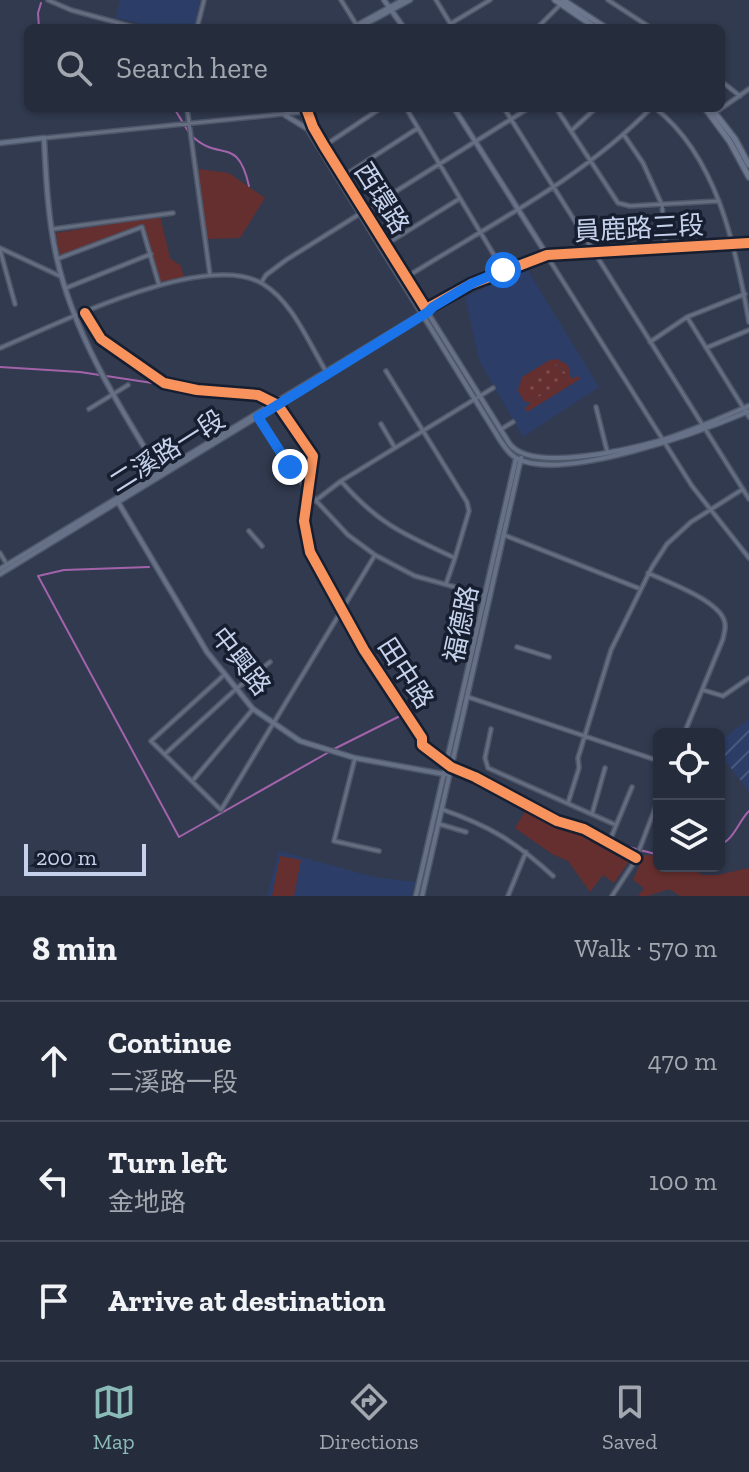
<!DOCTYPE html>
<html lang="en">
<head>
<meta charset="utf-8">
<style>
	body { margin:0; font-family:"Zilla Slab","Noto Sans TC",serif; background:#313846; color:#f1f3f6 }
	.controls { position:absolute; right:24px; bottom:24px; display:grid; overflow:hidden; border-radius:12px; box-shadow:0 2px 6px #0004 }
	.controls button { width:72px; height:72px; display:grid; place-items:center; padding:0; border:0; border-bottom:2px solid #424855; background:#252c3b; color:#f1f3f6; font:40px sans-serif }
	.scale { position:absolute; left:24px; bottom:20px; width:122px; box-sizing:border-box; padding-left:8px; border:4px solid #c6d2eb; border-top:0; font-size:22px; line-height:28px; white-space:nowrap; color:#c6d2eb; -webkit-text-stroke:6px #161e30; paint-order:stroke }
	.stop { position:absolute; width:24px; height:24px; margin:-18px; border:6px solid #1a73e8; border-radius:50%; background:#fff }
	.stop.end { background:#1a73e8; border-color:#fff; box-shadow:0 2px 8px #0008 }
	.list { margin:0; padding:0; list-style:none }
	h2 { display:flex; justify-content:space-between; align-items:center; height:104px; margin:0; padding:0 32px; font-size:34px }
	h2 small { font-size:26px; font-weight:400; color:#a3a7af }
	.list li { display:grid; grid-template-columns:52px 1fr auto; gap:24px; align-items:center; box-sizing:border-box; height:120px; padding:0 32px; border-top:2px solid #424855 }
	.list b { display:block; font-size:30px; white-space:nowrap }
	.list p { margin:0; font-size:26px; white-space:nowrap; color:#a3a7af }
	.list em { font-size:26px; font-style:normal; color:#a3a7af }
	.icon { flex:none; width:44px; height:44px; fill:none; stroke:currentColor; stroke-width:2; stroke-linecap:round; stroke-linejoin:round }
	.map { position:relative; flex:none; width:749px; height:896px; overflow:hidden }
	.search { position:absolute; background:#252c3b; box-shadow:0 2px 6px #0004; left:24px; right:24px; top:24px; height:88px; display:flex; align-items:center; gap:20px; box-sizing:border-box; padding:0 28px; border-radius:12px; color:#a3a7af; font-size:30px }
	.sheet { height:464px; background:#252c3b }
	nav { display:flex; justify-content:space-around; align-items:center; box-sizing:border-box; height:112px; border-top:2px solid #424855; background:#252c3b; font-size:22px; color:#a3a7af }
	nav a { display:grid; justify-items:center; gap:4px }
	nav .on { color:#8bbbb9 }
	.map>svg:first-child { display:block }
	.built { fill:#2c3e68 }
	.industrial { fill:url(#industrial-furrows) }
	.grass { fill:url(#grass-dots) }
	.park { fill:#662f2f; fill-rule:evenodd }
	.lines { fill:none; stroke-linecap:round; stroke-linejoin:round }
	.stream { stroke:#a363ab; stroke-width:2 }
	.street-casing { stroke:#4e5669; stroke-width:6 }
	.secondary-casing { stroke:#4e5669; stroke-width:7 }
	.primary-casing { stroke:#4e5669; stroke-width:8 }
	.street { stroke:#656d80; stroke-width:3 }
	.secondary { stroke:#667086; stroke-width:4 }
	.primary { stroke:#6c768d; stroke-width:5 }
	.street-bridge-casing { stroke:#4e5669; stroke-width:6; stroke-linecap:butt }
	.street-bridge { stroke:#656d80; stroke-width:3 }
	.cycleway-casing { stroke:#161e30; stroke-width:15 }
	.cycleway { stroke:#f8935d; stroke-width:10 }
	.route { stroke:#1a73e8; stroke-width:10 }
	.labels { text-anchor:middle; stroke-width:7; stroke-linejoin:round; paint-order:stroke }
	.street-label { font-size:26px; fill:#c6d2eb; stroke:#161e30 }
</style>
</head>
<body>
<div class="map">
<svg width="749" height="896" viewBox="0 0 749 896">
	<defs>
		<pattern id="industrial-furrows" width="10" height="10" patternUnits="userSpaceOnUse" patternTransform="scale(2)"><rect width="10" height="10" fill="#2c3e68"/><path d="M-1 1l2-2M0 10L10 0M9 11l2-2" fill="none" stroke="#49597e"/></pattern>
		<pattern id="grass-dots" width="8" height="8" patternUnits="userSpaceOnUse" patternTransform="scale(2)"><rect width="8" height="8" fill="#662f2f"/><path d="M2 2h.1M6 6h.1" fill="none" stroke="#7a4c4d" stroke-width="1.8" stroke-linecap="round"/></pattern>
	</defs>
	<rect width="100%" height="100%" fill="#313a4f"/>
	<!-- built -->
	<path class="built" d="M120 0H200L195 28H160L116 18Z
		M527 269 599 387 523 437 479 360 465 297Z
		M279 851 374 877 415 882 412 896H267Z"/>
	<!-- industrial -->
	<path class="industrial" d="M749 719V791L719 753V742Z"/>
	<!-- grass -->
	<path class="grass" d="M555 364 566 373 562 384 535 399 529 398 523 390 524 383Z"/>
	<!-- park -->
	<path class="park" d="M198 169 229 173 265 198 240 238 207 239Z
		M160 216 170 258 181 266 184 277 161 282 142 226 60 257 56 233Z
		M557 359 568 365 571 379 578 376 580 379 527 412 525 408 531 403 524 401 518 391 522 377 550 360ZM556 364 566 373 562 384 535 399 529 398 523 390 524 383Z
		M526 810 588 838 630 860 614 883 603 875 590 892 568 861 552 854 515 828Z
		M644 855 659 856V866H687L703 875H717L749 868V896H680L669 889 648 896H638L644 888 633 880Z
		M280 856 301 860 294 896H272Z"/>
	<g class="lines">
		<!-- stream -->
		<path class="stream" d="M39 28 38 13 41 3
			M174 108 188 131
			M192 136C220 163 237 134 249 186
			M0 367 80 372 258 399 279 411 288 422
			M303 444 308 454 305 484
			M304 490 302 520 310 559 353 639 420 741 458 768
			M149 567 64 570 38 576 179 837 329 752
			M334 749 400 716
			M542 811 597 831 605 839
			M610 842 659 855
			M719 845C734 840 738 822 749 811"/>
		<!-- street casing -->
		<g class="street-casing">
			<path id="street" d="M48 0 71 10 137 28
				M341 0 356 24
				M436 0 453 28
				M608 0 651 28
				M450 24 490 0
				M197 28 204 0
				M537 28 560 5
				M721 81 740 96
				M187 108 210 275
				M406 108 503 270
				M504 108 749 499
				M556 108 618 203 630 206 719 201
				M655 108C717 156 736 248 749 322
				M715 113 749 89
				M571 131 596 108
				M624 135 643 163 662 205 666 249
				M44 138 303 112
				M324 146 381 108
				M342 177 418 128
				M53 229 173 213
				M385 245 459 199
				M0 248 62 277
				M0 250 15 304
				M547 256 692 486 749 558
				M57 259 142 227 159 285
				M405 278C489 225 582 179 651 108
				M261 283 266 275 286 260 529 108
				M66 288 151 254
				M85 313 101 339 164 383 197 390 258 395 278 405 313 456 304 521 310 552 364 650 422 738V745L451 767 475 777 557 821 584 829 636 858
				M687 317 749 417
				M650 342 687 317 745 294
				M0 348C58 324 206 249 263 284 293 302 309 344 327 373
				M706 348 749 330
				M386 371 467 502 469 511 455 558
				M596 407 607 451
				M89 409 128 385
				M258 417 308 492 348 535 375 555 415 576 484 595
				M381 424 395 448
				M500 430 513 422
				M341 481C378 524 405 535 455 558L446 584
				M315 501 341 481 493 388
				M249 531 262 546
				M504 535 638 588
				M0 553 6 563
				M648 573C668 582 717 600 724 620 727 627 724 632 723 639L684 734
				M517 647 549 657
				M224 675 151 741 221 810 375 555
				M703 690 723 696 749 678
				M468 697 659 761
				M491 729 485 758 488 768 616 825
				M165 754 236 689 270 662
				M355 758 334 841 379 851
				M194 779 253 709
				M568 803 579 768 578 758 611 650 652 567 667 544 691 522 743 489
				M441 809C490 826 516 842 553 876
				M592 814 605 768
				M439 824 466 832
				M610 840 632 787
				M508 896 526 852
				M612 896 635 861 659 798"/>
		</g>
		<!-- secondary casing -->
		<g class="secondary-casing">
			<path id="secondary" d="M384 0 404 28
				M352 28 403 0
				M358 28 410 0
				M295 108 285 115 306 128
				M302 108 309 131 500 440C504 446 509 454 516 458 562 483 702 431 749 411
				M306 108 313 127 328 153 509 443C530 474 631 449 663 440 692 431 721 418 749 406
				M454 108 547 255
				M0 143 44 138C46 178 48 220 57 259 75 337 119 406 160 473
				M118 502 207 652 253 709 300 741 355 758 449 775
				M0 569 471 284 547 255 749 243
				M0 574 424 315
				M416 896 516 459
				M422 896 521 458"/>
		</g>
		<!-- primary casing -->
		<g class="primary-casing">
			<path id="primary" d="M555 0 596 28
				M563 0 606 28
				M705 108 730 142 749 177
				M711 108 735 139 749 165"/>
		</g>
		<!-- street -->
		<use href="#street" class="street"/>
		<!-- secondary -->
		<use href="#secondary" class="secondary"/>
		<!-- primary -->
		<use href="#primary" class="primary"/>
		<!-- street-bridge casing -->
		<g class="street-bridge-casing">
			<path id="street-bridge" d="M609 844 610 840"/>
		</g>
		<!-- street-bridge -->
		<use href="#street-bridge" class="street-bridge"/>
		<!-- cycleway casing -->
		<g class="cycleway-casing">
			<path id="cycleway" d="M306 108 313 127 324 146 426 309 471 284 547 255 749 243
				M85 313 101 339 164 383 197 390 258 395 278 405 313 456 304 521 310 552 364 650 422 738V745L451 767 475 777 557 821 584 829 636 858"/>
		</g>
		<!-- cycleway -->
		<use href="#cycleway" class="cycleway"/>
	</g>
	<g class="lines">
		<!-- route -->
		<path class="route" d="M290 467 258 417 428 312 433 307 471 284 503 270"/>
	</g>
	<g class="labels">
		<!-- street labels -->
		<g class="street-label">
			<text transform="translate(382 198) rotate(58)" y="9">西環路</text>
			<text transform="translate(639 228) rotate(-3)" y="9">員鹿路三段</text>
			<text transform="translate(167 451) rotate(-32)" y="9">二溪路一段</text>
			<text transform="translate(461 624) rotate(-78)" y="9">福德路</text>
			<text transform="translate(241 661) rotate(52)" y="9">中興路</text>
			<text transform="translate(406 673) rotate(57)" y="9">田中路</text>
		</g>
	</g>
</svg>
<div class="controls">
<button><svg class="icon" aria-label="locate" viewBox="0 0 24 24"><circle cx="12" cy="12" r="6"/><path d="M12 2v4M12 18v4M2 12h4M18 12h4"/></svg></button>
<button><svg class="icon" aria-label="layers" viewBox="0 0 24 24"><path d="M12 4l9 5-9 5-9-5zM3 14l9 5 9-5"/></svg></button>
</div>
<div class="scale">200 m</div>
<div class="stop" style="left:503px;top:270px"></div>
<div class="stop end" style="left:290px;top:467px"></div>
<div class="search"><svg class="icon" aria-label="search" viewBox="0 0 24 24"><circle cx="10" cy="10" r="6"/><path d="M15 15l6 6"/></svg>Search here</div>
</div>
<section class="sheet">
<h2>8 min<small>Walk · 570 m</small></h2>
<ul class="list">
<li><svg class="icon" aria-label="ahead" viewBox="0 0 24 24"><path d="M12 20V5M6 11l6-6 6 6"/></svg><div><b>Continue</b><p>二溪路一段</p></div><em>470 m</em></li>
<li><svg class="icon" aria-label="left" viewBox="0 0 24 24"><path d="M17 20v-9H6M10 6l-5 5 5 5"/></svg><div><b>Turn left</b><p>金地路</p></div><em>100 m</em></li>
<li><svg class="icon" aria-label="arrive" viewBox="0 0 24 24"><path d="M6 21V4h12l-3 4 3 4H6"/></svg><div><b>Arrive at destination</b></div></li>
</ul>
</section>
<nav>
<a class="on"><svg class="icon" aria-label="map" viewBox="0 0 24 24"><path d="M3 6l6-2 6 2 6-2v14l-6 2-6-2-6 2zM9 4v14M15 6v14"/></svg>Map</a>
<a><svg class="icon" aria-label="directions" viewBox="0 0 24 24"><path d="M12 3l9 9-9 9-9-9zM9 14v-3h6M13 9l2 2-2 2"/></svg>Directions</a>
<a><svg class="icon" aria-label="saved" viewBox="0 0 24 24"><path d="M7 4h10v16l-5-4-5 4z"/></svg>Saved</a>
</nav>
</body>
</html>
